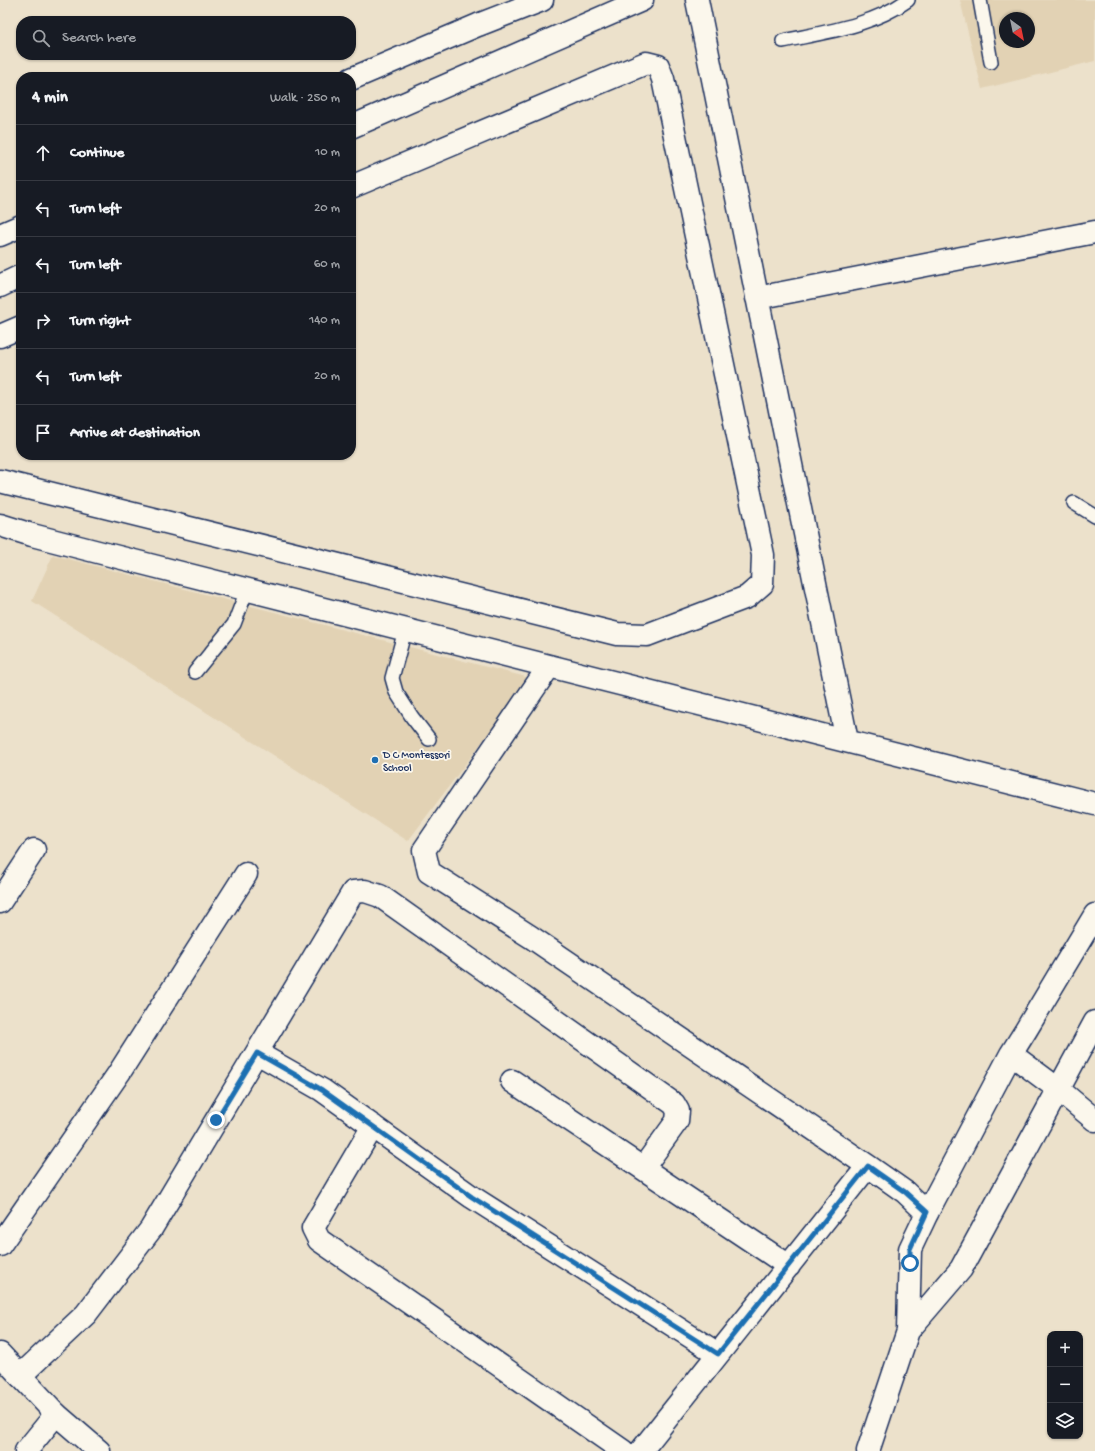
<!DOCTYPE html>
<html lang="en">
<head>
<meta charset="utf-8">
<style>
	body { margin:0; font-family:"Gochi Hand",sans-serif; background:#242831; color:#f1f3f6 }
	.controls { position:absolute; right:12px; bottom:12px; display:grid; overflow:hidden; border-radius:8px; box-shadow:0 1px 3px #0004 }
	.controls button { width:36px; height:36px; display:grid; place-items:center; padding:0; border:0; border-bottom:1px solid #363941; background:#171b24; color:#f1f3f6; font:20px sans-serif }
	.compass { position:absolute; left:999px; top:12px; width:36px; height:36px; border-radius:50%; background:#171b24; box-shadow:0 1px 3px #0004; rotate:147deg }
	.stop { position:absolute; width:12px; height:12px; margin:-9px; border:3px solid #1f6fb2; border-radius:50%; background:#fff }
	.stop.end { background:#1f6fb2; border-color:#fff; box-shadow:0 1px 4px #0008 }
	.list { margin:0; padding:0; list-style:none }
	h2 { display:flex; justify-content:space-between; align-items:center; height:52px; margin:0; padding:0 16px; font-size:17px }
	h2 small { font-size:13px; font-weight:400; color:#9ea1a6 }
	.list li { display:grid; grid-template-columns:26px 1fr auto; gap:12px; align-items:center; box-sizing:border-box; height:56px; padding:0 16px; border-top:1px solid #363941 }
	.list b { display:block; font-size:15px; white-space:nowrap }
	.list em { font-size:13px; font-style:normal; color:#9ea1a6 }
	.icon { flex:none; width:22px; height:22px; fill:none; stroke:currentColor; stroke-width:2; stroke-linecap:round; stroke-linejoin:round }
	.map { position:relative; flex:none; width:1095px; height:1451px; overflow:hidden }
	.search { position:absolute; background:#171b24; box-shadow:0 1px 3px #0004; left:16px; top:16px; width:340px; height:44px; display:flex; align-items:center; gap:10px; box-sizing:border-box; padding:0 14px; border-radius:16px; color:#9ea1a6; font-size:15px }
	.panel { position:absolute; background:#171b24; box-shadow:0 1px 3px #0004; left:16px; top:72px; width:340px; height:388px; border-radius:16px }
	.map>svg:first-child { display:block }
	.built { fill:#e2d2b4; fill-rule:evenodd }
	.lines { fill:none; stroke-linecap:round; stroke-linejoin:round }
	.lane-casing { stroke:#1b2f5e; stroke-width:16 }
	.street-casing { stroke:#1b2f5e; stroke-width:25 }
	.secondary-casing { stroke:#1b2f5e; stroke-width:25 }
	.lane { stroke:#fbf7ec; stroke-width:13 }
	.street { stroke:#fbf7ec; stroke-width:22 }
	.secondary { stroke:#fbf7ec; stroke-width:22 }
	.route { stroke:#1f6fb2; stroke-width:5 }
	.poi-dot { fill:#1f6fb2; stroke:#fbf7ec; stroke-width:1.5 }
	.labels { text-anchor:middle; stroke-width:3.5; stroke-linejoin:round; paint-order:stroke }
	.poi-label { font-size:11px; fill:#1b2f5e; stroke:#fbf7ec; text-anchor:start }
</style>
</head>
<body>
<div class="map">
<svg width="1095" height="1451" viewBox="0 0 1095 1451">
	<rect width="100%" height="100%" fill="#ece1cb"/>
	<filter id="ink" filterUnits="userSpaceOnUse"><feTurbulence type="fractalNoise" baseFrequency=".025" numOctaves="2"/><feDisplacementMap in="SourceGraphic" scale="8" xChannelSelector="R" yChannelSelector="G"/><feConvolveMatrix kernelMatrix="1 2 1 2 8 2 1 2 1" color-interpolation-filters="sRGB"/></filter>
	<g filter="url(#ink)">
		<!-- built -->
		<path class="built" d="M960 0H1095V61L982 89ZM1005 18H1029V42H1005Z
			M53 555 530 678 408 841 32 601Z"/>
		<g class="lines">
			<!-- lane casing -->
			<g class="lane-casing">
				<path id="lane" d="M980 0 991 62
					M783 41C825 32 872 26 908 0
					M1074 503 1095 516
					M405 630 392 678 396 692 412 717 429 739
					M195 672 234 624 247 590"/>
			</g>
			<!-- street casing -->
			<g class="street-casing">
				<path id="street" d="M697 0 847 741
					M757 298 1095 232
					M0 336 21 327
					M0 481 617 634 647 635 747 597 762 584 763 555 663 79 658 66 646 63 351 187
					M0 525 32 535 102 553 1095 804
					M552 667 548 668 424 850 429 872 531 937 868 1166 905 1192 927 1213
					M0 902 34 850
					M257 1053 322 1090 472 1197 718 1354
					M512 1081 789 1266
					M1058 1089 1095 1120
					M373 1126 313 1228 319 1240 623 1451
					M0 1245 119 1073 246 874
					M20 1376 86 1314 151 1229 353 892 365 891 380 896 674 1104 678 1111 677 1121 643 1168
					M26 1451 56 1414
					M641 1451 868 1166"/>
			</g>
			<!-- secondary casing -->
			<g class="secondary-casing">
				<path id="secondary" d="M351 79 478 25 542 0
					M351 127 642 0
					M0 235 21 226
					M0 286 21 276
					M1011 1054 1058 1089
					M908 1331 961 1269 1095 1022
					M0 1354 56 1414 99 1451
					M868 1451 908 1331 910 1249 927 1213 1011 1054 1026 1030 1095 915"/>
			</g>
			<!-- lane -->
			<use href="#lane" class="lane"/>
			<!-- street -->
			<use href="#street" class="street"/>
			<!-- secondary -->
			<use href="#secondary" class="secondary"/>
		</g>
	</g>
	<g class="lines" filter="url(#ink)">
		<!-- route -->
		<path class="route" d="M216 1120 257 1053 322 1090 472 1197 718 1354 868 1166 905 1192 927 1212 910 1249V1263"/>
	</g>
	<!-- markers -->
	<circle class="poi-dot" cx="375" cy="760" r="4"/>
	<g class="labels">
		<!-- poi labels -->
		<g class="poi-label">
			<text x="383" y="758">D C Montessori<tspan x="383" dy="13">School</tspan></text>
		</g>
	</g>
</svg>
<div class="controls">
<button>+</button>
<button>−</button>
<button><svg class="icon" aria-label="layers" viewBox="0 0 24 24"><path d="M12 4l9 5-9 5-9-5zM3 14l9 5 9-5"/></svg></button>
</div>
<svg class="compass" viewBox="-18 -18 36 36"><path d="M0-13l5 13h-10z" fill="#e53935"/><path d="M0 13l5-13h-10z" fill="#9ea1a6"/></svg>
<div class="stop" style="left:910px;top:1263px"></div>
<div class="stop end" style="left:216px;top:1120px"></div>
<div class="search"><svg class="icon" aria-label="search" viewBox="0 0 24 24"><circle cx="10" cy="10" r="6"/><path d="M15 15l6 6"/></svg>Search here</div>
<section class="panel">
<h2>4 min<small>Walk · 250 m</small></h2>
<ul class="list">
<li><svg class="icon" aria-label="ahead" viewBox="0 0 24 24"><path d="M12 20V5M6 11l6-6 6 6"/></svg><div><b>Continue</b></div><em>10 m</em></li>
<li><svg class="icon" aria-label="left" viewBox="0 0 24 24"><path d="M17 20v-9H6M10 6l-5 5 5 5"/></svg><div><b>Turn left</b></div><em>20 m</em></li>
<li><svg class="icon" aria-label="left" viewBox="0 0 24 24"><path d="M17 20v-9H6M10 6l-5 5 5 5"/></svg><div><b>Turn left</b></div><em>60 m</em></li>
<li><svg class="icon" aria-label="right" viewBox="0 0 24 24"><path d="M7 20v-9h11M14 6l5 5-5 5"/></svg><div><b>Turn right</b></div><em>140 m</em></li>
<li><svg class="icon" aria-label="left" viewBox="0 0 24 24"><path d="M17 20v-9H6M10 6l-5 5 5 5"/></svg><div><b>Turn left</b></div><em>20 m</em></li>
<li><svg class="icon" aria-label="arrive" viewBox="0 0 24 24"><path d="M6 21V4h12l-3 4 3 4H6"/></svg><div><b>Arrive at destination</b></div></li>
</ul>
</section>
</div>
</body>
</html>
